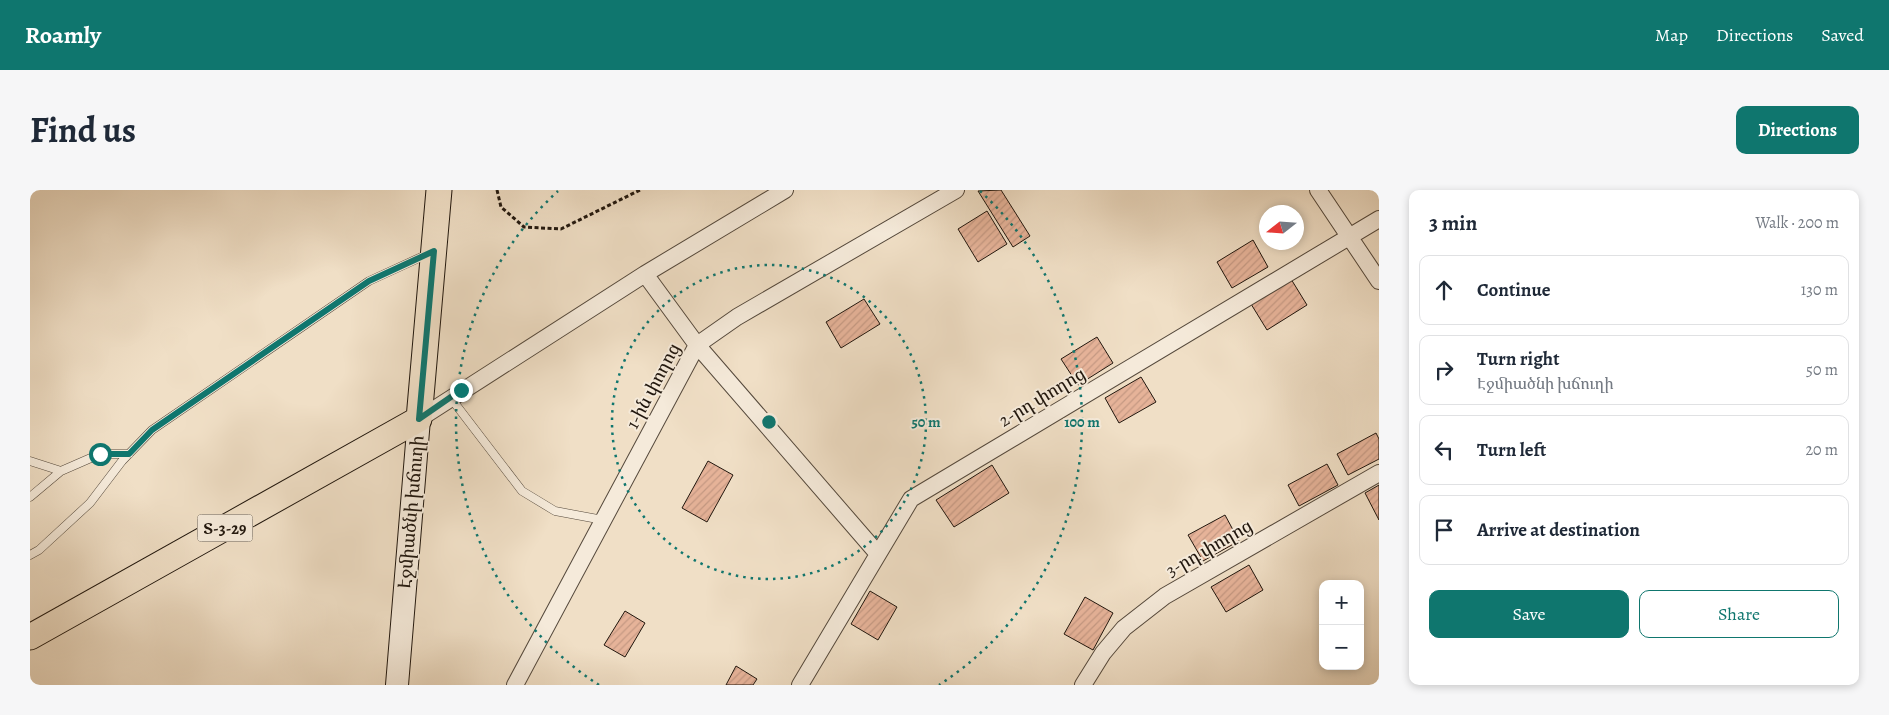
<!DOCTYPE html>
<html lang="en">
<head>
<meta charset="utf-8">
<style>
	body { margin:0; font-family:Alegreya,"Noto Serif Armenian",serif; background:#f6f6f7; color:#1f2937 }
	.controls { position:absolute; right:15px; bottom:15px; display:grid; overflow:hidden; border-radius:10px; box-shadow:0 2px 8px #0003 }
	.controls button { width:45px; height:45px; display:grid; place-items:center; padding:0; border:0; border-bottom:1px solid #e0e1e3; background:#fff; color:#1f2937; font:25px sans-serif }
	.compass { position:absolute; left:1229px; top:15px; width:45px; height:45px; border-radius:50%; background:#fff; box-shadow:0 2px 8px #0003; rotate:253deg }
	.stop { position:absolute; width:15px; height:15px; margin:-11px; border:4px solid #0f766e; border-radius:50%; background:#fff }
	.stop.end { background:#0f766e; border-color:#fff; box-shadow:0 1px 5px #0008 }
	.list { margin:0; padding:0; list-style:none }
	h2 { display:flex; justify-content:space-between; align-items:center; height:65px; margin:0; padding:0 20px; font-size:21px }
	h2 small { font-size:16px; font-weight:400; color:#747a83 }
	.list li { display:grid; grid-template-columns:32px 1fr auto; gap:15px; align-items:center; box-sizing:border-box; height:70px; margin:0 10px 10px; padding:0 10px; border:1px solid #e0e1e3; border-radius:10px }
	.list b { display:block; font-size:19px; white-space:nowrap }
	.list p { margin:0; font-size:16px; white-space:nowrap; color:#747a83 }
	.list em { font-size:16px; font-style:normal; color:#747a83 }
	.actions { display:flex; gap:10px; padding:15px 20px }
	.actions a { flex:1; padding:11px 0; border:1px solid #0f766e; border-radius:10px; text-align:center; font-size:18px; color:#0f766e }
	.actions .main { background:#0f766e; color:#fff }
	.icon { flex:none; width:28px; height:28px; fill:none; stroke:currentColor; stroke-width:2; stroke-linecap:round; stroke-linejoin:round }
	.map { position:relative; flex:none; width:1349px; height:495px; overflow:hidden; border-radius:10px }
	header { display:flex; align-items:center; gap:30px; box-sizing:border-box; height:70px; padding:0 25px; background:#0f766e; color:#fff }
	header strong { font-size:24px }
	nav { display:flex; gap:28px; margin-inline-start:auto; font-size:18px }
	.intro { display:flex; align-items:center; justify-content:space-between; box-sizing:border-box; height:120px; padding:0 30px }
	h1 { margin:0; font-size:35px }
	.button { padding:12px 22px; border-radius:10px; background:#0f766e; color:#fff; font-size:18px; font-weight:700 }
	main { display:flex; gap:30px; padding:0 30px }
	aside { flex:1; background:#fff; border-radius:10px; box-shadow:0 2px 8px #0003 }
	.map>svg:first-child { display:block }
	.building { fill:url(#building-hatch); stroke:#21170e }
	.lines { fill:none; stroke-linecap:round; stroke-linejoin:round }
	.lane-casing { stroke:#55493c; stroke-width:9 }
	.street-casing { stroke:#55493c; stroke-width:18 }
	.secondary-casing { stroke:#21170e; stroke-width:24 }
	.primary-casing { stroke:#21170e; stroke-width:27 }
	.path { stroke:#21170e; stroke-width:3; stroke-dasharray:4 2.5; stroke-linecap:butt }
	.lane { stroke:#f5eada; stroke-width:8 }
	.street { stroke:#f5eada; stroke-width:16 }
	.secondary { stroke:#f5eada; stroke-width:22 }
	.primary { stroke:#f0dfc6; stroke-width:25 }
	.route { stroke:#0f766e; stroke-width:6 }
	.ring { fill:none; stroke:#0f766e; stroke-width:2.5; stroke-dasharray:2.5 5 }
	.labels { text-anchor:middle; stroke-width:4; stroke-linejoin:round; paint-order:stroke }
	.shield { fill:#f5eada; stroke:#61564b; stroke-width:1 }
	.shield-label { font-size:16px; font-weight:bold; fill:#21170e }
	.street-label { font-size:18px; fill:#21170e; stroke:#f5eada }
	.centre { fill:#0f766e; stroke:#f5eada; stroke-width:2.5 }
	.ring-label { font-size:15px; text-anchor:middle; font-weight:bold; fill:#0f766e; stroke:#f5eada; stroke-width:4; stroke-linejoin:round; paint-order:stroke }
</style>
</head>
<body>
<header>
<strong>Roamly</strong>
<nav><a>Map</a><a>Directions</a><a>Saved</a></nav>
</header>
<div class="intro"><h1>Find us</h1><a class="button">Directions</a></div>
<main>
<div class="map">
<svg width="1349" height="495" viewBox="0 0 1349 495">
	<defs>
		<pattern id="building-hatch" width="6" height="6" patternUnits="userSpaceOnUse" patternTransform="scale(1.25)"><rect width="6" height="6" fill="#e6b399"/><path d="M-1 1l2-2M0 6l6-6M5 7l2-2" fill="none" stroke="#c59983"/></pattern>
	</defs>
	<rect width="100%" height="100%" fill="#f0dfc6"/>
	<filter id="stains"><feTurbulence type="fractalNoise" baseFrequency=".004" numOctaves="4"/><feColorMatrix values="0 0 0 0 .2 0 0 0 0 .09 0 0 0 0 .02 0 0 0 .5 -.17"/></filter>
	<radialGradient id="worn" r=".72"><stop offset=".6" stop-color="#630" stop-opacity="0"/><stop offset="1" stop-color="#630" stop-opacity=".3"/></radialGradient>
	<!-- building -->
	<path class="building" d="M971 0 1000 46 983 57 948 1Z
		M957 21 977 54 948 72 928 39Z
		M1223 50 1238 77 1202 98 1187 72Z
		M1261 89 1277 115 1237 140 1221 114Z
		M834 109 850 134 811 158 796 132Z
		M1067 147 1083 173 1048 195 1031 169Z
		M1111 187 1126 212 1089 233 1075 208Z
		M1346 243 1349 249V269L1318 285 1307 264Z
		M678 271 703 285 677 332 652 318Z
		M1297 274 1308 295 1269 316 1258 295Z
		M962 275 979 303 924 337 906 310Z
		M1349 295V330L1335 303Z
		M1195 325 1209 351 1173 371 1158 345Z
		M1219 375 1233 400 1196 422 1181 397Z
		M840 401 867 417 848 450 821 434Z
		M1055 407 1083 423 1063 460 1034 444Z
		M595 421 615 433 595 467 574 455Z
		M706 476 727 489 723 495H696Z"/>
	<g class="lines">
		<!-- lane casing -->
		<g class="lane-casing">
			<path id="lane" d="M420 207 492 301 525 321 573 330
				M0 271 31 281
				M0 307 31 281 70 264H99
				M0 365 9 360 60 313 92 271 122 240 339 91 400 63"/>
		</g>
		<!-- street casing -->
		<g class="street-casing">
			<path id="street" d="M1288 0 1349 91
				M615 84 667 155 848 364
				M389 229 615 84 755 0
				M485 495 667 155 707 127 926 0
				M770 495 881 309 1349 29
				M1053 495 1073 463 1094 438 1135 406 1349 283"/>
		</g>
		<!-- secondary casing -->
		<g class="secondary-casing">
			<path id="secondary" d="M367 495 389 229"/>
		</g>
		<!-- primary casing -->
		<g class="primary-casing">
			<path id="primary" d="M0 447 389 229 409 0"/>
		</g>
		<!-- path -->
		<path class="path" d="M467 0 471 17 494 37 531 39 610 0"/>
		<!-- lane -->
		<use href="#lane" class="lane"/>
		<!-- street -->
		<use href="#street" class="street"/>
		<!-- secondary -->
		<use href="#secondary" class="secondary"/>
		<!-- primary -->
		<use href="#primary" class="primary"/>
	</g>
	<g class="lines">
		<!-- route -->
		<path class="route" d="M70 264H99L122 240 339 91 404 61 389 229 431 200"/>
	</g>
	<!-- distance rings -->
	<g class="ring">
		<circle cx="739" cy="232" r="157"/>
		<path d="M569 495A313 313 0 0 1 528 1M950 1A313 313 0 0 1 909 495"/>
	</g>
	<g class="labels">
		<!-- shield labels -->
		<rect class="shield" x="167.5" y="324.5" width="55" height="27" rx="4"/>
		<g class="shield-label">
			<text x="195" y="344">Տ-3-29</text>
		</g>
		<!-- street labels -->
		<g class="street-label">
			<text transform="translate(623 196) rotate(-62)" y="6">1-ին փողոց</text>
			<text transform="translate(1012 207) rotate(-31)" y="6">2-րդ փողոց</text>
			<text transform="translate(381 322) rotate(-85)" y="6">Էջմիածնի խճուղի</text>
			<text transform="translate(1179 358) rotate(-30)" y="6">3-րդ փողոց</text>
		</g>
	</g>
	<circle cx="739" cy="232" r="8" class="centre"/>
	<g class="ring-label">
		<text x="896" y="237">50 m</text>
		<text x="1052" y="237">100 m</text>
	</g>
	<rect width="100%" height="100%" filter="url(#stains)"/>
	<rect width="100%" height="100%" fill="url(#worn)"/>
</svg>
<div class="controls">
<button>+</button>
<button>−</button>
</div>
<svg class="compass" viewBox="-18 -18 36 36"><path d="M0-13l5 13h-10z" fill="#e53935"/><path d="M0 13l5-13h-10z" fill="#747a83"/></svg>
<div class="stop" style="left:70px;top:264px"></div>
<div class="stop end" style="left:431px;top:200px"></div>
</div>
<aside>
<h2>3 min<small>Walk · 200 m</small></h2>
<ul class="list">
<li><svg class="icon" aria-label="ahead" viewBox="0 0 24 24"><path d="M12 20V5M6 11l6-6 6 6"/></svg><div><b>Continue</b></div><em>130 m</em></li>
<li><svg class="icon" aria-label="right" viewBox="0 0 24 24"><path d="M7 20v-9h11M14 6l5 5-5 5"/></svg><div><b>Turn right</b><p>Էջմիածնի խճուղի</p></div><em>50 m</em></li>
<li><svg class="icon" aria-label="left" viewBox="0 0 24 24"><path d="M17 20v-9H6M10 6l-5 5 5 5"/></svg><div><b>Turn left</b></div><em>20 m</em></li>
<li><svg class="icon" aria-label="arrive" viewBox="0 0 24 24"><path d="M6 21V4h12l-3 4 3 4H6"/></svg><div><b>Arrive at destination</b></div></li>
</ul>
<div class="actions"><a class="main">Save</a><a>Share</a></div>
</aside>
</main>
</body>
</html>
